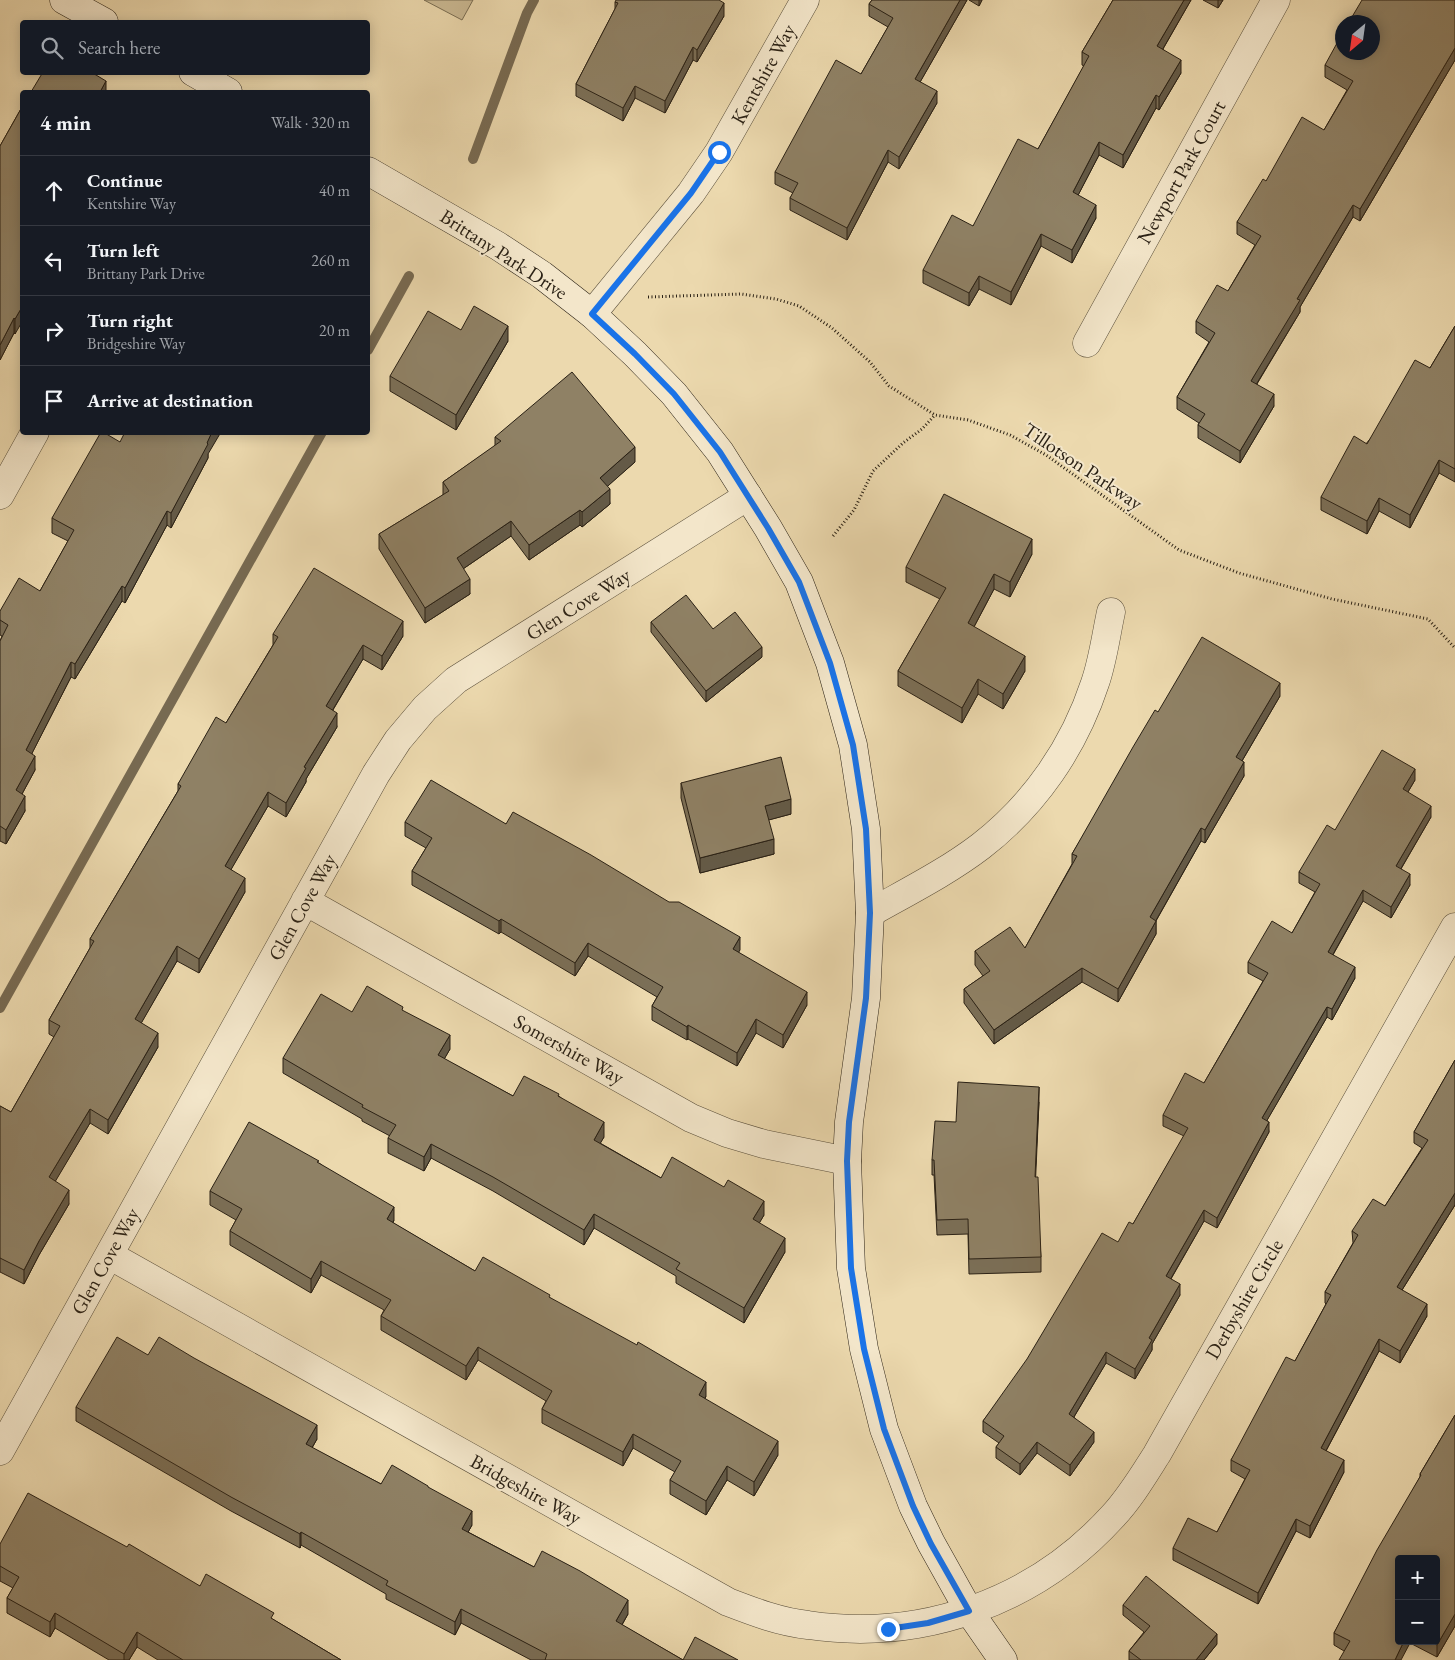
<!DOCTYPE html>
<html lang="en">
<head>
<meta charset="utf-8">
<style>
	body { margin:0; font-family:"EB Garamond",serif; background:#20242c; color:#f1f3f6 }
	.controls { position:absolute; right:15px; bottom:15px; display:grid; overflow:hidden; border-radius:5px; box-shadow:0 2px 12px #0003 }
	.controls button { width:45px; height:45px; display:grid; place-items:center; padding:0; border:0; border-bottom:1px solid #363941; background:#171b24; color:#f1f3f6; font:25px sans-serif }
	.compass { position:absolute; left:1335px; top:15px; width:45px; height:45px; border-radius:50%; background:#171b24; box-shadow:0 2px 12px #0003; rotate:209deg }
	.stop { position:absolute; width:15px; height:15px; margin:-11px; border:4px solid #1a73e8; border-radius:50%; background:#fff }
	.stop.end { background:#1a73e8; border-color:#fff; box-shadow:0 1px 5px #0008 }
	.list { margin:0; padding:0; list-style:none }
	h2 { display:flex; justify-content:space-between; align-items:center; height:65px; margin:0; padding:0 20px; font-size:21px }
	h2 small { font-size:16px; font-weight:400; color:#9ea1a6 }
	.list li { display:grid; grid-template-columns:32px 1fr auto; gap:15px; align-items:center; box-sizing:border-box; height:70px; padding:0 20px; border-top:1px solid #363941 }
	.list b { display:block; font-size:19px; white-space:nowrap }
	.list p { margin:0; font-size:16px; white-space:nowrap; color:#9ea1a6 }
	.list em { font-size:16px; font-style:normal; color:#9ea1a6 }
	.icon { flex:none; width:28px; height:28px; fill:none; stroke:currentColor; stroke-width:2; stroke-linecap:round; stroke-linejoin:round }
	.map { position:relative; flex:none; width:1455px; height:1660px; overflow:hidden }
	.search { position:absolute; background:#171b24; box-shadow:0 2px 12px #0003; left:20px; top:20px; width:350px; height:55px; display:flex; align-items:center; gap:12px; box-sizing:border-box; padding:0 18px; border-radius:5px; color:#9ea1a6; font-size:19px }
	.panel { position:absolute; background:#171b24; box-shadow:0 2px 12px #0003; left:20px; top:90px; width:350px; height:345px; border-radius:5px }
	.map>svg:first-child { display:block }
	.green { fill:#cbba94; stroke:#7a6e54 }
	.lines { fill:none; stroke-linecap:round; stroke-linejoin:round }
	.stream { stroke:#776a52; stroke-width:10 }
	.street-casing { stroke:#5a4f3b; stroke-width:29 }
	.secondary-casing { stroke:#2a2115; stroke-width:29 }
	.path { stroke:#2a2115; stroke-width:3; stroke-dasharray:1 2.5; stroke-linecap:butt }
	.street { stroke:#f3e6ca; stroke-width:28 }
	.secondary { stroke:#f3e6ca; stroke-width:28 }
	.wall { fill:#7b6f57; stroke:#2a2115; fill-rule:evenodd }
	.shaded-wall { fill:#645a47; stroke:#2a2115 }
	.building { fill:#8f8165; stroke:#2a2115 }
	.route { stroke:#1a73e8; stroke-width:6 }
	.labels { text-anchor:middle; stroke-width:4; stroke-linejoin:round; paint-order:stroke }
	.street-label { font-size:20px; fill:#2a2115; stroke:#f3e6ca }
</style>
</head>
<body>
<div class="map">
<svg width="1455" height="1660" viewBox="0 0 1455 1660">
	<rect width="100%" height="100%" fill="#ecd9ae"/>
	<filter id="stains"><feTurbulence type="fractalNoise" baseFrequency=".004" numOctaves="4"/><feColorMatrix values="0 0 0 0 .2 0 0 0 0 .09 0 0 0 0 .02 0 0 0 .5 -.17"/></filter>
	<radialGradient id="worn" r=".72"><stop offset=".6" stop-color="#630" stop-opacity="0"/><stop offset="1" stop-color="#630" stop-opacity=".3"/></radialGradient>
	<!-- green -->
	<path class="green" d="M424 0H473L462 20Z"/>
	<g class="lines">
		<!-- stream -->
		<path class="stream" d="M473 159 527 13 534 0
			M368 350 409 276
			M0 1008 322 432"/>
		<!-- street casing -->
		<g class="street-casing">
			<path id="street" d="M592 314 691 193 719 152 805 0
				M1087 343 1276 0
				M0 495 35 432
				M305 901 691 1118 727 1133 764 1144 847 1161
				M870 913C907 892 947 872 981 846 1035 804 1074 747 1095 683 1103 660 1106 635 1111 612
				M109 1255 728 1602C754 1612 780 1622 808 1625 922 1642 1035 1602 1113 1516 1130 1498 1143 1476 1157 1454L1455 927
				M0 1451 376 774 398 740 425 708 456 680 748 496"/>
		</g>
		<!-- secondary casing -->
		<g class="secondary-casing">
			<path id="secondary" d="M64 0 104 22
				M193 72 228 92
				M368 171 498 246 542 275 592 314 635 354 674 394 720 452 768 528 799 582 830 663 853 745 866 829 870 913 866 998 849 1122 847 1161 851 1268 864 1349 884 1429 913 1506 931 1543 969 1611 1003 1660"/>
		</g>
		<!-- path -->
		<path class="path" d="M648 297 741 294 776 299 799 306 832 328 870 362 889 386 935 415 968 420 1010 435 1046 455 1179 550 1239 573 1332 599 1428 619 1455 648
			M833 536 854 510 873 471 903 443 922 429 935 415"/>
		<!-- street -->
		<use href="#street" class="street"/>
		<!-- secondary -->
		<use href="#secondary" class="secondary"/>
	</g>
	<!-- wall -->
	<path class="wall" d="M872 0H967L920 82 937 103 899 169 888 162 847 240 790 210V198L793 193 775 184V172L861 74 888 27 869 16V4Z
		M969 0H982L979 6Z
		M1113 0H1191L1163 49 1181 73 1159 110 1156 108 1123 168 1099 155 1078 195 1096 218 1072 263 1041 246 1011 305 979 289 969 306 923 283V270L973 226 1038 149 1084 66 1082 65V52Z
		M1203 0H1223L1218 8Z
		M1455 0V60L1360 221 1353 217 1300 307V312L1257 384 1274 406 1240 463 1198 438V425L1199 423 1177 409V397L1209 342 1196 333V321L1228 291 1255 245 1237 234V222L1266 181 1324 130 1347 90 1325 77V65Z
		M615 2 724 16 697 62 693 60 665 113 635 98 623 121 576 96V84L615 9Z
		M22 107 15 334 14 333 0 360V146Z
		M1455 326V482L1439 473 1410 528 1379 511 1367 534 1321 510V497L1430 368Z
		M461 330 508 341 456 430 390 391V376Z
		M495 437 635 462 607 486 610 504 582 527 580 525 529 560 511 536 463 569 470 594 425 623 379 549V534L443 495V482L495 446Z
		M120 442 208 454V458L171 528 167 525 125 603 122 601 75 679 71 677 32 753 35 770 22 794 25 811 6 844 0 841V641L2 636 0 635V611L40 591 68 541 52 533V518Z
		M1032 554 1010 597 994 589 974 627 1025 671 1003 709 978 694 962 723 898 686V671L940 599 906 582V567Z
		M651 622 713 629 762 657 706 702 651 632Z
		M273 634 403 636 382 670 363 659 333 710 337 727 306 779V782L286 817 268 806 231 869 245 892 199 973 177 961 141 1023 158 1047 108 1134 90 1123 55 1181 69 1204 39 1255 24 1284 0 1272V1106L11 1112 54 1037 49 1034V1020L90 948V939L178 791V784L226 723 273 645Z
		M1280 696 1242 761 1244 776 1205 843 1201 841 1156 921V934L1118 1002 1082 982 994 1044 964 1003V989L983 976 975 965V951L1025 948 1072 864V854L1158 712Z
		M1415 780 1408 792 1431 817 1401 869 1410 885 1391 918 1363 901 1333 955 1355 978 1332 1020 1327 1017 1267 1120 1269 1132 1217 1228 1204 1221 1171 1279 1180 1295 1152 1344V1350L1135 1379 1106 1363 1074 1417 1094 1442 1070 1476 1037 1453 1020 1475 996 1458V1447L999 1443 983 1432V1421L1133 1224 1184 1136 1163 1126V1115L1204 1083 1263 981 1248 973V962L1292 933 1315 892 1299 883V872L1335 830Z
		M681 783 791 814 768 820 774 854 700 873 681 798Z
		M405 822 506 824 740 950 738 952 807 1005 783 1048 756 1033 737 1066 688 1039 687 1040 652 1020V1006L657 997 588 956 575 976 501 932 499 934 412 885V871L426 848 405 836Z
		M403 1011 450 1049 444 1059 513 1096H559L604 1137 600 1143 661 1178 764 1215 759 1223 785 1252 744 1323 676 1283V1276L594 1228 584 1245 493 1191 431 1158 424 1171 388 1153V1138L390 1136 362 1121V1119L283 1073V1058L352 1012Z
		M1455 1060V1205L1402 1290 1427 1316 1400 1363 1379 1351 1326 1451 1344 1472 1310 1538 1296 1531 1258 1604 1173 1560V1548L1217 1532 1245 1479 1231 1471V1460L1295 1361 1326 1304 1325 1303V1292L1353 1243 1352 1231 1385 1206 1422 1148 1414 1143V1132Z
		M1039 1102 1035 1177 1041 1257V1272L969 1274 968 1234 937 1235 934 1175H932V1160L956 1122Z
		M319 1163 394 1220 393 1223 475 1271 550 1298 706 1396 705 1399 778 1455 754 1496 727 1480 706 1515 670 1494V1480L675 1472 633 1448 623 1466 542 1423V1409L546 1401 478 1360 466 1380 381 1330V1316L384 1310 321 1275 311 1293 230 1245V1231L236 1220 210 1205V1191Z
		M148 1355 317 1439 312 1448 381 1484 428 1488 472 1525 468 1532 534 1567 628 1614 622 1625 683 1660H531L461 1623 455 1635 386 1599V1594L301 1545 300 1548 231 1511 76 1421V1407Z
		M1455 1415V1626L1437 1657 1410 1643 1344 1651 1334 1645V1633L1420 1477V1474ZM1436 1559V1641H1399Z
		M0 1544 200 1586 274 1620 341 1660H158L137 1647 129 1660H109L55 1628 50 1637 7 1613V1598L13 1588 0 1581Z
		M1123 1605 1217 1644 1204 1660H1129V1651L1144 1632 1123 1615Z"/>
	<!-- shaded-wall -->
	<path class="shaded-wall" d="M960 0H967L915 91V79Z
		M979 0H982L979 6Z
		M1184 0H1191L1157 59V46Z
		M1218 0H1223L1218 8Z
		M724 3V16L697 62V50Z
		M693 47V60L665 113V101Z
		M1455 48V60L1360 221V209Z
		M1181 60V73L1159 110V97Z
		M106 81V92H100Z
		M635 86V98L623 121V108Z
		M937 91V103L899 169V157Z
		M1156 95V108L1123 168V155Z
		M1099 142V155L1073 205V192Z
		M888 150V162L847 240V228Z
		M1096 205V218L1072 263V250Z
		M1353 205V217L1300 307V312L1251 393V381L1297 299Z
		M1041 234V246L1011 305V292Z
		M979 276V289L969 306V293Z
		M22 307V322L15 334V319Z
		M14 318V333L0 360V345Z
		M508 326V341L456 430V415Z
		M1274 394V406L1240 463V451Z
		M212 432H221L208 454V458L171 528V513Z
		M635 447V462L600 493V478Z
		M1439 460V473L1410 528V515Z
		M610 489V504L582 527V512Z
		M1379 498V511L1367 534V521Z
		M580 510V525L529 560V545Z
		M167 511V525L125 603V588Z
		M511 521V536L457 573V558Z
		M1032 539V554L1010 597V582Z
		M994 574V589L968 638V623Z
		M470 579V594L425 623V608Z
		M122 586V601L75 679V664Z
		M403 621V636L382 670V656Z
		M363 645V659L326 721V706Z
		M762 647V657L706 702V691Z
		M1025 656V671L1003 709V694Z
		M71 662V677L26 765V750Z
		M978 679V694L962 723V708Z
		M1280 683V696L1236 771V757Z
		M337 713V727L306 779V782L286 817V803L304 767Z
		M35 756V770L16 805V790Z
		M1244 762V776L1205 843V830Z
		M1415 769V780L1403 800V789Z
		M268 792V806L225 880V866Z
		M25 796V811L6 844V830Z
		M791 799V814L765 821V806Z
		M1431 806V817L1396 877V866Z
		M1201 828V841L1150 931V917Z
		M774 839V854L700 873V858Z
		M1410 874V885L1391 918V907Z
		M245 878V892L199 973V959Z
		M1363 890V901L1328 963V952Z
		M501 919V932L499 934V921Z
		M1156 921V934L1118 1002V989Z
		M740 937V950L733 962V949Z
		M588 943V956L575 976V963Z
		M177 946V961L135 1034V1019Z
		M1355 967V978L1332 1020V1009Z
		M1082 968V982L994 1044V1030Z
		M807 992V1005L783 1048V1035Z
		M1327 1007V1017L1262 1129V1118Z
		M756 1019V1033L737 1066V1053Z
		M688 1025V1039L687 1040V1027Z
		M158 1033V1047L108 1134V1120Z
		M450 1035V1049L438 1070V1055Z
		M1039 1087V1102L1035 1192V1177Z
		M90 1109V1123L49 1192V1177Z
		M604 1122V1137L594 1154V1140Z
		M1269 1122V1132L1217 1228V1218Z
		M431 1144V1158L424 1171V1157Z
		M69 1190V1204L39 1255 24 1284V1270L39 1241Z
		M1455 1193V1205L1397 1298V1287Z
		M764 1201V1215L753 1234V1219Z
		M394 1207V1220L387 1233V1219Z
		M1204 1210V1221L1166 1287V1276Z
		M594 1214V1228L584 1245V1230Z
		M785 1238V1252L744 1323V1308Z
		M321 1261V1275L311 1293V1279Z
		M1180 1284V1295L1152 1344V1350L1135 1379V1369L1149 1338Z
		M1427 1304V1316L1400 1363V1351Z
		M1379 1339V1351L1321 1460V1448Z
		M478 1347V1360L466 1380V1366Z
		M1106 1352V1363L1069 1425V1414Z
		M706 1382V1396L699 1409V1395Z
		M317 1425V1439L306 1458V1444Z
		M1094 1432V1442L1070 1476V1465Z
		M633 1434V1448L623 1466V1452Z
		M778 1441V1455L754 1496V1482Z
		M1037 1442V1453L1020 1475V1464Z
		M1344 1460V1472L1310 1538V1526Z
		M727 1466V1480L706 1515V1501Z
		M472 1511V1525L462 1543V1529Z
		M1296 1519V1531L1258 1604V1593Z
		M301 1532V1545L300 1548V1534Z
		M628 1600V1614L616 1635V1621Z
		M461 1609V1623L455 1635V1622Z
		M55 1613V1628L50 1637V1622Z
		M1455 1614V1626L1437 1657V1645Z
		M137 1632V1647L129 1660H124V1654Z
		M1217 1634V1644L1204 1660H1196Z
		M1404 1641H1410V1643L1401 1660H1395Z"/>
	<!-- building -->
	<path class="building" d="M616 0H719L724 3 697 50 693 47 665 101 635 86 623 108 576 84 618 3 615 2Z
		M872 0H960L915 79 937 91 899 157 888 150 847 228 790 198 798 183 775 172 836 60 861 74 893 18 869 4Z
		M1113 0H1184L1157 46 1181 60 1159 97 1156 95 1123 155 1099 142 1073 192 1096 205 1072 250 1041 234 1011 292 979 276 969 293 923 270 952 215 973 226 1018 139 1038 149 1089 56 1082 52Z
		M1362 0H1455V48L1360 209 1353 205 1297 299 1300 300 1251 381 1274 394 1240 451 1198 425 1205 414 1177 397 1215 333 1196 321 1217 285 1228 291 1261 236 1237 222 1263 179 1266 181 1302 117 1324 130 1353 81 1325 65 1342 34V52H1372V22H1349Z
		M43 72H91L106 81 100 92H31Z
		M22 107V307L15 319 14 318 0 345V146Z
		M474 306 508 326 456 415 390 376 428 311 461 330Z
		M1455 326V469L1439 460 1410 515 1379 498 1367 521 1321 497 1354 436 1367 444 1415 360 1430 368Z
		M572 372 635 447 600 478 610 489 582 512 580 510 529 545 511 521 457 558 470 579 425 608 379 534 449 491 443 482 501 441 495 437Z
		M101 432H103L120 442 125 432H212L207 443 208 444 171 513 167 511 125 588 122 586 75 664 71 662 26 750 35 756 16 790 25 796 6 830 0 826V641L8 625 0 620V611L19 578 40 591 74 530 52 518Z
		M944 494 1032 539 1010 582 994 574 968 623 1025 656 1003 694 978 679 962 708 898 671 946 588 906 567Z
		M314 568 403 621 382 656 363 645 326 706 337 713 304 767 306 768 286 803 268 792 225 866 245 878 199 959 177 946 135 1019 158 1033 108 1120 90 1109 49 1177 69 1190 39 1241 24 1270 0 1258V1106L11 1112 60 1026 49 1020 94 941 90 939 181 786 178 784 216 717 226 723 278 637 273 634Z
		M686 595 713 629 735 612 762 647 706 691 651 622Z
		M1202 637 1280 683 1236 757 1244 762 1205 830 1201 828 1150 917 1156 921 1118 989 1082 968 994 1030 964 989 990 971 975 951 1010 927 1025 948 1077 856 1072 854 1133 747 1155 710 1158 712Z
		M1382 750 1415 769 1403 789 1431 806 1396 866 1410 874 1391 907 1363 890 1328 952 1355 967 1332 1009 1327 1007 1262 1118 1269 1122 1217 1218 1204 1210 1166 1276 1180 1284 1149 1338 1152 1340 1135 1369 1106 1352 1069 1414 1094 1432 1070 1465 1037 1442 1020 1464 996 1447 1004 1436 983 1421 1027 1359 1102 1233 1118 1242 1129 1222 1133 1224 1188 1128 1163 1115 1185 1073 1204 1083 1268 973 1248 962 1272 921 1292 933 1320 884 1299 872 1327 825 1335 830Z
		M781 757 791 799 765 806 774 839 700 858 681 783Z
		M431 780 506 824 513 812 591 855 669 902H679L740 937 733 949 807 992 783 1035 756 1019 737 1053 688 1025 687 1027 652 1006 663 987 588 943 575 963 501 919 499 921 412 871 432 838 405 822Z
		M367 986 403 1007 402 1010 450 1035 438 1055 513 1096 524 1076 559 1094 558 1096 604 1122 594 1140 661 1178 672 1157 724 1187 728 1180 764 1201 753 1219 785 1238 744 1308 676 1269 680 1263 594 1214 584 1230 493 1177 431 1144 424 1157 388 1138 396 1125 362 1107 363 1105 283 1058 321 994 352 1012Z
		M1455 1060V1193L1397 1287 1427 1304 1400 1351 1379 1339 1321 1448 1344 1460 1310 1526 1296 1519 1258 1593 1173 1548 1188 1518 1217 1532 1250 1470 1231 1460 1286 1357 1295 1361 1331 1295 1325 1292 1358 1235 1352 1231 1373 1199 1385 1206 1428 1140 1414 1132Z
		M958 1082 1039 1087 1035 1177H1038L1041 1257 969 1259 968 1219 937 1220 934 1160H932L935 1121 956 1122Z
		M249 1122 319 1161 317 1162 394 1207 387 1219 475 1271 483 1257 550 1295 549 1297 637 1345 638 1342 706 1382 699 1395 778 1441 754 1482 727 1466 706 1501 670 1480 681 1461 633 1434 623 1452 542 1409 552 1391 478 1347 466 1366 381 1316 391 1300 321 1261 311 1279 230 1231 242 1209 210 1191Z
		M117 1337 148 1355 159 1337 194 1358 317 1425 306 1444 381 1484 392 1465 428 1486V1487L472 1511 462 1529 534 1567 542 1551 580 1571 628 1600 616 1621 683 1660H545L547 1654 461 1609 455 1622 386 1585 388 1581 301 1532 300 1534 231 1497 76 1407Z
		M1455 1415V1614L1437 1645 1430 1641H1436V1559H1399V1641H1404L1395 1660H1339L1350 1641 1334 1633 1377 1550 1421 1475 1420 1474Z
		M28 1493 127 1547 129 1544 200 1586 206 1574 274 1613 271 1618 341 1660H183L137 1632 124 1654 55 1613 50 1622 7 1598 19 1577 0 1566V1544Z
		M1146 1576 1217 1634 1196 1660H1141L1129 1651 1150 1626 1123 1605Z
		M695 1637 738 1660H683Z"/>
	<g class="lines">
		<!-- route -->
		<path class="route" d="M719 152 691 193 592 314 635 354 674 394 720 452 768 528 799 582 830 663 853 745 866 829 870 913 866 998 849 1122 847 1161 851 1268 864 1349 884 1429 913 1506 931 1544 969 1611 928 1623 888 1629"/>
	</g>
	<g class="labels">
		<!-- street labels -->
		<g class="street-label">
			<text transform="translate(763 74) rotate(-61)" y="7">Kentshire Way</text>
			<text transform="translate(1181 172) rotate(-61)" y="7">Newport Park Court</text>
			<text transform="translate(504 254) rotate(33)" y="7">Brittany Park Drive</text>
			<text transform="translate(1083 466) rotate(34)" y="7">Tillotson Parkway</text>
			<text transform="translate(578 604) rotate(-32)" y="7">Glen Cove Way</text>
			<text transform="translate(302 907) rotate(-61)" y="7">Glen Cove Way</text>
			<text transform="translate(569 1049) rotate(29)" y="7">Somershire Way</text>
			<text transform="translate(105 1261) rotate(-61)" y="7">Glen Cove Way</text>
			<text transform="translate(1244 1299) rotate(-60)" y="7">Derbyshire Circle</text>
			<text transform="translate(526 1489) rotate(29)" y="7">Bridgeshire Way</text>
		</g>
	</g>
	<rect width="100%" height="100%" filter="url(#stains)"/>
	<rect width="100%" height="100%" fill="url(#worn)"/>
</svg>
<div class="controls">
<button>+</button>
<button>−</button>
</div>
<svg class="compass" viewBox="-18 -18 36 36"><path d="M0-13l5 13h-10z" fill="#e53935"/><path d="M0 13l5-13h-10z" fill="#9ea1a6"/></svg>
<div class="stop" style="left:719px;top:152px"></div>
<div class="stop end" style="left:888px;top:1629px"></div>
<div class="search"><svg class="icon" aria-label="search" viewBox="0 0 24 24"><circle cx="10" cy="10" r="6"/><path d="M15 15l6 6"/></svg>Search here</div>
<section class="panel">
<h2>4 min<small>Walk · 320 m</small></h2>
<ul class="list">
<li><svg class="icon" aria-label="ahead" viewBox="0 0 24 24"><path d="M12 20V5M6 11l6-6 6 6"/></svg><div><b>Continue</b><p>Kentshire Way</p></div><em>40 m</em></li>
<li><svg class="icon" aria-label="left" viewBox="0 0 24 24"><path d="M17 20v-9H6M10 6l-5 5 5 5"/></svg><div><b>Turn left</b><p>Brittany Park Drive</p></div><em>260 m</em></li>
<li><svg class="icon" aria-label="right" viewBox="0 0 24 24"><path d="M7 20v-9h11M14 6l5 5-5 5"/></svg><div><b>Turn right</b><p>Bridgeshire Way</p></div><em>20 m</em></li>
<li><svg class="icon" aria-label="arrive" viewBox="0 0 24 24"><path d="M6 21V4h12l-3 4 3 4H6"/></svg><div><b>Arrive at destination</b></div></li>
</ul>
</section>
</div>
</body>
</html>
